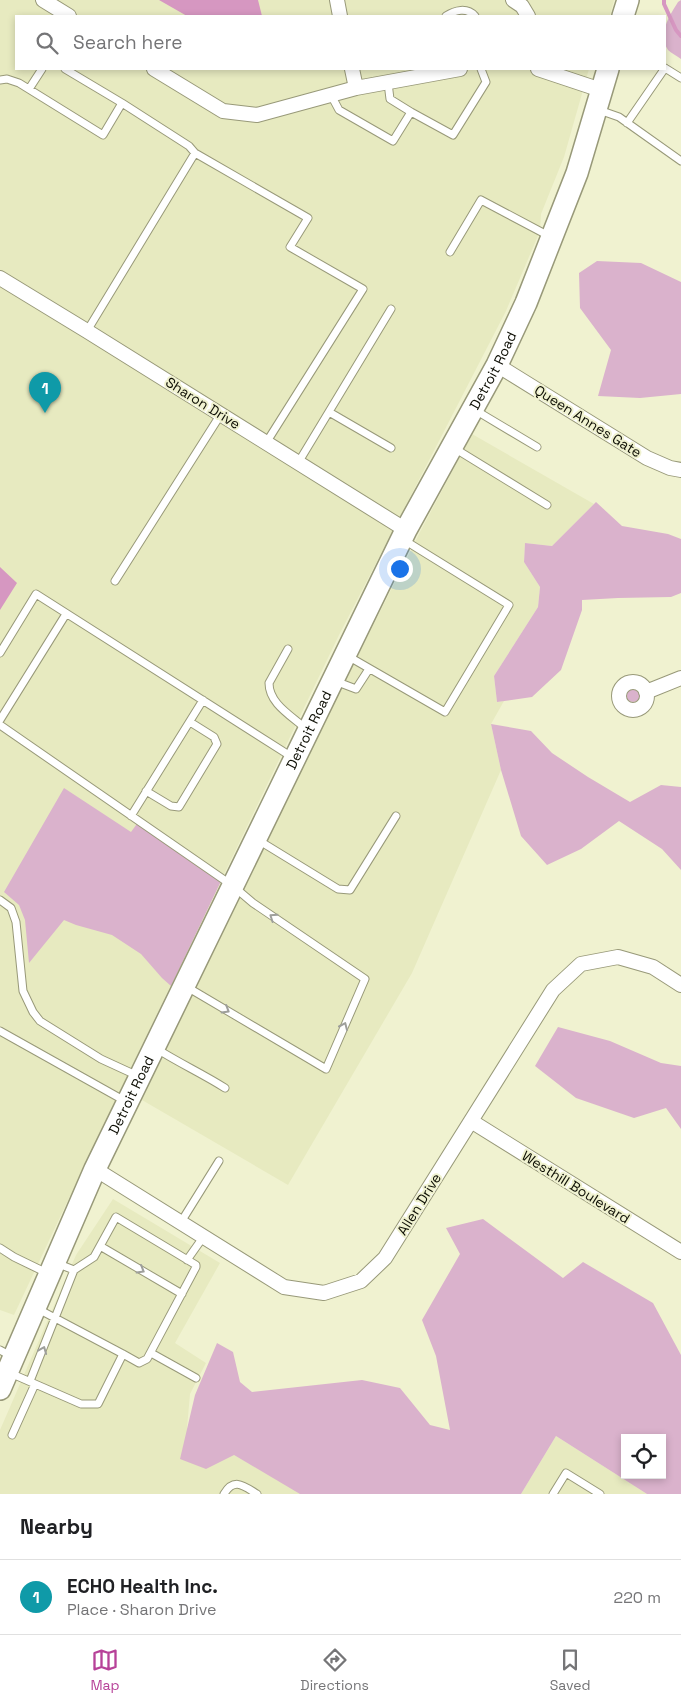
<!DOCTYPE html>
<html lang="en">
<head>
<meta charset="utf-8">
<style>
	body { margin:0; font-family:"Space Grotesk",sans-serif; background:#f6f6f6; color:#202124 }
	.controls { position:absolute; right:15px; bottom:15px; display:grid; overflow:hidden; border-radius:0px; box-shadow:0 2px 8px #0003 }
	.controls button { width:45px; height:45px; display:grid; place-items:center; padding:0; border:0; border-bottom:1px solid #e0e0e0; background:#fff; color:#202124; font:25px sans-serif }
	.you { position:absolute; left:399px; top:568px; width:18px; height:18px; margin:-12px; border:4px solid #fff; border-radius:50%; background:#1a73e8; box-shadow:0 0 0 8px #1a73e833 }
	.badge { display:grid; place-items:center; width:32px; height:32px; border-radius:50%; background:#b74299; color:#fff; font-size:16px; font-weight:700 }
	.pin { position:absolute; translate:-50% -41px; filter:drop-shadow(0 1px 2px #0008) }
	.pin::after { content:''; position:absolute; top:26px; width:18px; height:15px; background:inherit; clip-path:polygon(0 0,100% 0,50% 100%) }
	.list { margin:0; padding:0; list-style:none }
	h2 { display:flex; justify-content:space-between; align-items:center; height:65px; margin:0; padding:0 20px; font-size:21px }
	h2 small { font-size:16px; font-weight:400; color:#757577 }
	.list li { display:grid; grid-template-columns:32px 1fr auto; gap:15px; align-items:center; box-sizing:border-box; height:75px; padding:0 20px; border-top:1px solid #e0e0e0 }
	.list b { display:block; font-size:19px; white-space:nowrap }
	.list p { margin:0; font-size:16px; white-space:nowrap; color:#757577 }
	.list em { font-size:16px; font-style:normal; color:#757577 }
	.icon { flex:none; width:28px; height:28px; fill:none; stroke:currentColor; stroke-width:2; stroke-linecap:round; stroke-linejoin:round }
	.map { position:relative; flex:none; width:681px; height:1494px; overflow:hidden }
	.search { position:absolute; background:#fff; box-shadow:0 2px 8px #0003; left:15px; right:15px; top:15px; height:55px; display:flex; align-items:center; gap:12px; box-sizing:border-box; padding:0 18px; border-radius:0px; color:#757577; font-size:19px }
	.sheet { height:140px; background:#fff }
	nav { display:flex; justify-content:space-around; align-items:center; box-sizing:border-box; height:70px; border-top:1px solid #e0e0e0; background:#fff; font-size:14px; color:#757577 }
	nav a { display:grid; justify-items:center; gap:2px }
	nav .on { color:#b74299 }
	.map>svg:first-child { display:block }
	.built { fill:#e7eac0 }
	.green { fill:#dab2cc; fill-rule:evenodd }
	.water { fill:#d697c1 }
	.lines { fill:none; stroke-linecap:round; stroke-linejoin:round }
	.stream { stroke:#d697c1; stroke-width:4 }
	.lane-casing { stroke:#989979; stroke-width:9 }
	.street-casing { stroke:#989979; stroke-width:16 }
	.primary-casing { stroke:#989979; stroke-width:24 }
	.lane { stroke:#fff; stroke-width:7 }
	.street { stroke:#fff; stroke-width:14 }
	.primary { stroke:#fff; stroke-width:21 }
	.oneway { stroke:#9e9f9b }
	.labels { text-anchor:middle; stroke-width:4; stroke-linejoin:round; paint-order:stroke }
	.street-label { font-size:14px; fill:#0d0e04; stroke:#f0f2d0 }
</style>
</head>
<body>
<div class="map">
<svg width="681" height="1494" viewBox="0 0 681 1494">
	<rect width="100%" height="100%" fill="#f0f2d0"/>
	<!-- built -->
	<path class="built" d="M0 0H614L610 16H16V69H589L564 157 541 214 540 231 506 311 339 635 121 1089 124 1091 74 1198 70 1196 14 1315 0 1310Z
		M472 434 594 504 552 546 525 543 524 562 540 587 538 607 494 676 497 702 504 701 491 724 501 770 412 973 288 1185 142 1100 293 785 420 532Z
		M113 1199 220 1263 175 1343 206 1363 190 1394 187 1428 302 1494H0V1430L76 1255Z
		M556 1436 647 1494H521Z"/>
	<!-- green -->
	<path class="green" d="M681 0V59C677 56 671 53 668 50 657 34 670 15 678 2Z
		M597 261 641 263 681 282V394L640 398 598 396 611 350 580 308 579 273Z
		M596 502 622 526 668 534 681 539V593L671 597 618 598 582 600V610L561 670 532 697 497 702 494 676 538 607 540 587 524 562 525 543 552 546Z
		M626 695a7 7 0 1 1 14 0a7 7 0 1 1-14 0Z
		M491 724 531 731 552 753 588 777 630 802 661 785 681 787V870L662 849 619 821 581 849 547 865 521 836 501 770Z
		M64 788 131 832 139 821 222 879 171 986 162 978 141 954 112 935 76 925 64 920 29 963 25 920 19 905 4 892Z
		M558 1027 610 1041 661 1063 681 1066V1129L666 1108 634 1118 576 1098 535 1066Z
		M483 1219 563 1278 583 1262 653 1303 681 1355V1494H647L556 1436 521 1494H300L234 1455 206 1469 180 1459 195 1395 217 1343 233 1352 240 1382 252 1392 362 1380 400 1388 430 1425 450 1430 436 1356 422 1320 460 1254 446 1228ZM625 1438H662V1475H625Z"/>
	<!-- water -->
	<path class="water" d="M159 0H258L262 16H187Z
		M0 567 17 583 0 610Z"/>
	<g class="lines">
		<!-- stream -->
		<path class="stream" d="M664 0V4L676 30 681 36"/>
		<!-- lane casing -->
		<g class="lane-casing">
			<path id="lane" d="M446 16C455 10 467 7 475 16
				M665 68 681 78
				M65 69 122 103
				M0 80 7 79 19 83 103 135 122 103 189 146 195 153
				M29 89 42 69
				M331 95 339 110 393 141 411 112 390 99 388 83
				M599 110 619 117 681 161
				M411 112 453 135 486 82 481 69
				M627 123 665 68
				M450 252 481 200 549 236
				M87 331 195 153 308 218 290 247 363 289 266 443
				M475 410 537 447
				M329 412 391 448
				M454 448 547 505
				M298 463 391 309
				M115 581 221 414
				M288 649 269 683C269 704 292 716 306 729
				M0 653 36 594 292 757
				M346 655 445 712 509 605 404 540
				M335 681 356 689 369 669
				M0 720 66 614
				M0 725 233 886 253 903 365 979 326 1069 187 987
				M146 791 171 806 179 807 217 744 214 737 190 722
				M131 816 203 700
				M258 840 338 889 350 890 396 816
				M0 900 11 908 16 922 23 991 33 1012 40 1021 101 1059 138 1076
				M0 1031 125 1101
				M157 1049C179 1063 203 1074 225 1088
				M181 1222 219 1161
				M100 1246 182 1294
				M0 1248 14 1257 47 1273
				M187 1260 204 1236
				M56 1263 74 1270
				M38 1309 123 1354
				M0 1350 11 1356
				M151 1353 196 1378
				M10 1373 81 1404H98L123 1354 139 1363 147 1359 196 1267V1265L116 1217 94 1257 74 1270 30 1381
				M12 1435 35 1384
				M224 1494C234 1477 244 1486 257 1494
				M553 1494 566 1473 600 1494"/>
		</g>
		<!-- street casing -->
		<g class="street-casing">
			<path id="street" d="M43 0 69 16
				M337 0 340 16
				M513 0 522 6 528 16
				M154 69 223 111 257 115 356 88 460 69
				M352 69 356 88
				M538 69 601 90
				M0 278 87 331 406 530
				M497 365 647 458 670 468 681 470
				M619 696a14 14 0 1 1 28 0a14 14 0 1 1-28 0Z
				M646 692 681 678
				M471 1121 681 1252
				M95 1169 284 1287 324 1293 361 1281 385 1258 553 990 581 964 618 957 653 967 681 985"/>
		</g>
		<!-- primary casing -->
		<g class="primary-casing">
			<g id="primary">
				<path d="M623 16 628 0"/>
				<path id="s1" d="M0 1389 95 1169 406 530 497 365 526 303 577 173 608 69"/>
			</g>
		</g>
		<!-- lane -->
		<use href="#lane" class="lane"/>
		<!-- street -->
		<use href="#street" class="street"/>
		<!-- primary -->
		<use href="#primary" class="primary"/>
	</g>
	<!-- one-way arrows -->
	<defs><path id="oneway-chevron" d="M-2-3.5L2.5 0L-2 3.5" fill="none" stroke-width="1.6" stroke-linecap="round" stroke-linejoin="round" transform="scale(1.25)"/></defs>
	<g class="oneway">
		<use href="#oneway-chevron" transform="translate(273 917) rotate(-146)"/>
		<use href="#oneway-chevron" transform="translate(226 1010) rotate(31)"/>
		<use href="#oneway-chevron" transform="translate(344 1026) rotate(-66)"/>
		<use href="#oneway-chevron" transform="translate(141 1270) rotate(30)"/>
		<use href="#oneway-chevron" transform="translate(43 1350) rotate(-68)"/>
	</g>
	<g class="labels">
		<!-- street labels -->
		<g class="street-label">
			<text dy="5" stroke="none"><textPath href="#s1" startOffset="1132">Detroit Road</textPath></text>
			<text transform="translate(203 403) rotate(32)" y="5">Sharon Drive</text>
			<text transform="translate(588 421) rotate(32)" y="5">Queen Annes Gate</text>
			<text dy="5" stroke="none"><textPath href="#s1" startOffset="728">Detroit Road</textPath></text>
			<text dy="5" stroke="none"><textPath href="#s1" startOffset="322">Detroit Road</textPath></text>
			<text transform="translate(576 1187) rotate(32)" y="5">Westhill Boulevard</text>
			<text transform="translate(419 1204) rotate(-58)" y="5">Allen Drive</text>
		</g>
	</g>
</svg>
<div class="controls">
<button><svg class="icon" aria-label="locate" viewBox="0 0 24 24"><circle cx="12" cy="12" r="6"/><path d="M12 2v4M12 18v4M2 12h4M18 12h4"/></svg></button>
</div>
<div class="you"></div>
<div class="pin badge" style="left:45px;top:413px;background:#0f9aa8">1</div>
<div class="search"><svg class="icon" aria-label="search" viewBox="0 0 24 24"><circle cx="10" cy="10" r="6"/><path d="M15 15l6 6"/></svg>Search here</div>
</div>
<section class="sheet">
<h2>Nearby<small></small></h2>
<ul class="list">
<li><span class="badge" style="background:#0f9aa8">1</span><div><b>ECHO Health Inc.</b><p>Place · Sharon Drive</p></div><em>220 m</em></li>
</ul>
</section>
<nav>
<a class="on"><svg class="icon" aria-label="map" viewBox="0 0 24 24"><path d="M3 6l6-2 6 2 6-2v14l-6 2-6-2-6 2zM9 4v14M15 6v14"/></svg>Map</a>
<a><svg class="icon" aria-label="directions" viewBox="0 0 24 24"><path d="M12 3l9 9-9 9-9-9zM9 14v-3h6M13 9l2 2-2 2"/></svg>Directions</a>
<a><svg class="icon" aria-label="saved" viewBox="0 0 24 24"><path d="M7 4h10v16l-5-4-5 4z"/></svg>Saved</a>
</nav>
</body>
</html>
